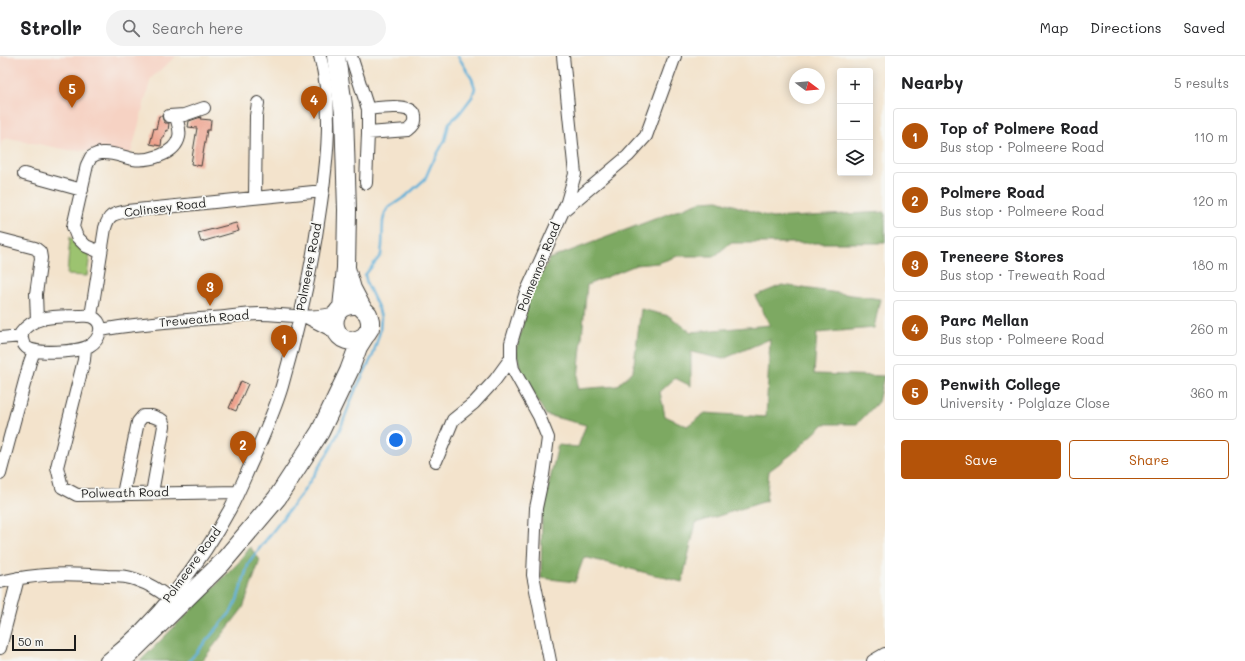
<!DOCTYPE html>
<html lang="en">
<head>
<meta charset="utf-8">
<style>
	body { margin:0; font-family:Mali,sans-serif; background:#f2f2f2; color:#202124 }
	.controls { position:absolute; right:12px; top:12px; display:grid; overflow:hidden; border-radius:4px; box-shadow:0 2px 10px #0003 }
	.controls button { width:36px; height:36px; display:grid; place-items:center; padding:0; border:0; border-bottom:1px solid #e0e0e0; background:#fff; color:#202124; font:20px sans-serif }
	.compass { position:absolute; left:789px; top:12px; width:36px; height:36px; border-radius:50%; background:#fff; box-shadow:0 2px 10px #0003; rotate:106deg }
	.scale { position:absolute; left:12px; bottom:10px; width:64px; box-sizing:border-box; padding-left:4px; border:2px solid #1c1c1c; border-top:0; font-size:11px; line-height:14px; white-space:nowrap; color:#1c1c1c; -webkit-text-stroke:3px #f6f6f2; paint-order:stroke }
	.you { position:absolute; left:396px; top:384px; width:14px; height:14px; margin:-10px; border:3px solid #fff; border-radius:50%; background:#1a73e8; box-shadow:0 0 0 6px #1a73e833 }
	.badge { display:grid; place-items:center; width:26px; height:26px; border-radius:50%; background:#b45309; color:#fff; font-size:13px; font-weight:700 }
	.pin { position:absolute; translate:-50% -33px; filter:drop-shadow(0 1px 2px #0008) }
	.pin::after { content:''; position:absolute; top:21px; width:14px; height:12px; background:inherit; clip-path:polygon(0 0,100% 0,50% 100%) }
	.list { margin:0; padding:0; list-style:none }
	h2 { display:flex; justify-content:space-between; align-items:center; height:52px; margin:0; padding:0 16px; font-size:17px }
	h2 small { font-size:13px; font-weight:400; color:#757577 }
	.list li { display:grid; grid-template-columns:26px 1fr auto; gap:12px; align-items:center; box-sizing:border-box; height:56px; margin:0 8px 8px; padding:0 8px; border:1px solid #e0e0e0; border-radius:4px }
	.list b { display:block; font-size:15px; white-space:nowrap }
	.list p { margin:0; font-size:13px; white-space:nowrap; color:#757577 }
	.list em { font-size:13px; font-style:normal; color:#757577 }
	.actions { display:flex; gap:8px; padding:12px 16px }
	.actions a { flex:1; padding:9px 0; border:1px solid #b45309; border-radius:4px; text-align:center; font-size:14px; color:#b45309 }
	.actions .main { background:#b45309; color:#fff }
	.icon { flex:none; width:22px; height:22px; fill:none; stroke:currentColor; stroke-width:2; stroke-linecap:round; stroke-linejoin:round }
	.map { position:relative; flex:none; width:885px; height:605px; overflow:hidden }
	header { display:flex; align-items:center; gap:24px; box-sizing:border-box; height:56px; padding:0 20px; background:#fff; border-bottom:1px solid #e0e0e0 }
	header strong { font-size:19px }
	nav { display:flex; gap:22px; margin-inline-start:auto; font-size:14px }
	.search { width:280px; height:36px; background:#f2f2f2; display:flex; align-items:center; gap:10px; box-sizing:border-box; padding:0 14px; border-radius:22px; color:#757577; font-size:15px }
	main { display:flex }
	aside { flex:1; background:#fff }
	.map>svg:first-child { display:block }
	.built { fill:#f6d2c3 }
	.green { fill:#9cc36f; stroke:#5c7046 }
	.forest { fill:#7da962; stroke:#4c623f; fill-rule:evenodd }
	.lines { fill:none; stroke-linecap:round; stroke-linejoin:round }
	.stream { stroke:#5dafd8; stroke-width:2.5 }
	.building { fill:#ed9e88 }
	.minor-casing { stroke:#3c3a36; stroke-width:14 }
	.highway-casing { stroke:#3c3a36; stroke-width:20 }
	.minor { stroke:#fff; stroke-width:12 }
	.highway { stroke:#fff; stroke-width:18 }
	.labels { text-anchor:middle; stroke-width:3.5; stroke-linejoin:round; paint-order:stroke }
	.street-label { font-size:12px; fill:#1c1c1c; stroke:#f6f6f2 }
</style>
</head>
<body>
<header>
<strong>Strollr</strong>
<div class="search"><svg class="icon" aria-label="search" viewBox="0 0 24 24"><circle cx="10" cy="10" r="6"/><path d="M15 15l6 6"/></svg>Search here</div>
<nav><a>Map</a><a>Directions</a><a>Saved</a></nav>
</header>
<main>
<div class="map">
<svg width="885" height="605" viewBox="0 0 885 605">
	<rect width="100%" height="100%" fill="#f6f6f2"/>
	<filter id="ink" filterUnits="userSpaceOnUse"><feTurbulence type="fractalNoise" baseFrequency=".025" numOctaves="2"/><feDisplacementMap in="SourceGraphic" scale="8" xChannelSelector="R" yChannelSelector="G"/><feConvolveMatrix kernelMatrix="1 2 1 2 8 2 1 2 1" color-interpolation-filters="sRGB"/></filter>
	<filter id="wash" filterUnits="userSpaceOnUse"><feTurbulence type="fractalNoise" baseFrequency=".012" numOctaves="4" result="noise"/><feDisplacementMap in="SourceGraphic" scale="16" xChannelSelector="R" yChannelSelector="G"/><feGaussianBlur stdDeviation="0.9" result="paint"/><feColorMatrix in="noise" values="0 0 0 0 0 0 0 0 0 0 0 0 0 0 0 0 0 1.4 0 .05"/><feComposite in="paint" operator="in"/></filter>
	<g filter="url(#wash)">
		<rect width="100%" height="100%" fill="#f3e3cc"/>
		<!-- built -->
		<path class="built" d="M0 0H176L151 22 131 97 68 94 9 82 2 84 0 94Z"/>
		<!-- green -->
		<path class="green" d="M70 181 90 198 87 220 67 219Z"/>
		<!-- forest -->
		<path class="forest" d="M718 144 772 162 885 156V187H730L715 200H678L658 207 636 209 587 229 577 333 617 330 633 315 641 253 669 260 691 276 770 269 755 240 782 229 880 243 874 272 817 277 814 318 884 320 878 346 857 368H824L792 398 769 415 766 445 696 467 682 526 584 501 575 526 541 522 542 458 558 389 578 391 586 369 546 359 521 317 516 294 530 241 549 203 702 145ZM770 283 766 361 705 357 687 370 665 360 660 336 675 322 691 330V296L723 303Z
			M250 491 260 504 243 552 202 605H140L240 505Z"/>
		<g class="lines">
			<!-- stream -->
			<path class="stream" d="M189 605 231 556 237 544 249 506 303 436 331 392 341 371 354 337 373 299 380 275 381 261 377 249 367 228 365 219 381 199 382 190 383 165 385 157 388 152 406 140 425 123 431 109 445 84 449 67 459 58 472 41 475 32 472 23 458 0"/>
		</g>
		<g id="blocks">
			<!-- building -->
			<path class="building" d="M159 60H162L163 64 165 67H169L168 75 166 74 164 81H162L161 90 150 88 154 72 156 73Z
				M201 61 200 63 211 64 210 74H207L201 110 191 108 197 72 188 71 189 65Z
				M236 167 239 175 201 186 198 177Z
				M241 325 248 328 236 355 229 352Z"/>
		</g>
	</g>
	<g filter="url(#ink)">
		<use href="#blocks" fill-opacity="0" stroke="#3c3a36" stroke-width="1"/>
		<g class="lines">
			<!-- minor casing -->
			<g class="minor-casing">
				<path id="minor" d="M351 0 368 53V77L366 127
					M368 53C378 52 415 46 415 61 416 67 413 70 408 74L368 77
					M169 60 184 59 204 52
					M24 118 82 134
					M255 141 256 60 258 47
					M564 154 628 100 646 80 675 0
					M0 183 35 192 40 196 41 202 36 238 37 264
					M100 196 86 190 77 181 73 171 87 109 91 101C94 99 99 97 102 97 112 96 123 101 133 103 148 105 175 99 179 81 181 74 177 66 176 60
					M79 260C83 260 88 259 92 261 106 267 100 284 89 290 78 296 35 299 26 291 22 288 22 282 21 277 34 258 59 261 79 260Z
					M91 260 105 172C109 158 113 158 127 155L323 135
					M308 262 337 277
					M101 274C138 267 176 265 213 262 228 261 244 258 259 258 286 258 312 265 338 256
					M0 282 22 280
					M85 292 84 304 57 411 62 431 77 439 238 436
					M436 405 453 364 474 347 495 324 511 302
					M0 418 30 306 34 295
					M123 438 138 366 143 360H152L162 364 164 370 152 437
					M0 526C39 517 67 517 107 520 117 520 128 520 137 524 149 528 159 534 169 542
					M0 592 18 522
					M106 605C155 567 201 507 230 453 239 436 246 418 254 401 264 378 275 354 282 330 298 274 311 217 319 160 327 109 334 50 320 0
					M550 605 533 519 536 452 543 419 548 382 539 360 513 313 511 302V287L525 239 567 146 575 118 563 0
					M873 605 885 598"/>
			</g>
			<!-- highway casing -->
			<g class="highway-casing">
				<path id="highway" d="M336 0 344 57 347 154 346 212 342 252
					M354 249C320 249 335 302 366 279
					M122 605 222 507 277 442 320 376 349 315 358 291 370 272V265L368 258 362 252 352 233 346 212"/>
			</g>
			<!-- minor -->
			<use href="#minor" class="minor"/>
			<!-- highway -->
			<use href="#highway" class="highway"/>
		</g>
	</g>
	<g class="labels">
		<!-- street labels -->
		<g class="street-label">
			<text transform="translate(165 152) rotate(-7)" y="4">Colinsey Road</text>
			<text transform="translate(309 211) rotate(-79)" y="4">Polmeere Road</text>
			<text transform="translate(539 211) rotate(-68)" y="4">Polmennor Road</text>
			<text transform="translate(204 263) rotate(-5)" y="4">Treweath Road</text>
			<text transform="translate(125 437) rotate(-1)" y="4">Polweath Road</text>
			<text transform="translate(192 509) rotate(-54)" y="4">Polmeere Road</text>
		</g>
	</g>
</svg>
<div class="controls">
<button>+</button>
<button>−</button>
<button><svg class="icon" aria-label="layers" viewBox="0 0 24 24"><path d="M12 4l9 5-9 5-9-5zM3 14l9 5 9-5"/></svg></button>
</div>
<svg class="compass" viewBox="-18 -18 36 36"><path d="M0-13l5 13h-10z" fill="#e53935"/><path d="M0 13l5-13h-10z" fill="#757577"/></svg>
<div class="scale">50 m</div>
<div class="you"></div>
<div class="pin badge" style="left:284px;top:302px">1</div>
<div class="pin badge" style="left:243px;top:408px">2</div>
<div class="pin badge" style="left:210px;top:250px">3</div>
<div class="pin badge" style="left:314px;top:63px">4</div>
<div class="pin badge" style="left:72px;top:52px">5</div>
</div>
<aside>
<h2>Nearby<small>5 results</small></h2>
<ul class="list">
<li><span class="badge">1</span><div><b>Top of Polmere Road</b><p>Bus stop · Polmeere Road</p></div><em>110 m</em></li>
<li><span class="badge">2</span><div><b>Polmere Road</b><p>Bus stop · Polmeere Road</p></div><em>120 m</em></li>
<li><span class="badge">3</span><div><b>Treneere Stores</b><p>Bus stop · Treweath Road</p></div><em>180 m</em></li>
<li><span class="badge">4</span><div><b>Parc Mellan</b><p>Bus stop · Polmeere Road</p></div><em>260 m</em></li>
<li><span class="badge">5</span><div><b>Penwith College</b><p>University · Polglaze Close</p></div><em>360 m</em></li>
</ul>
<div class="actions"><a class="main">Save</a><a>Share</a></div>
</aside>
</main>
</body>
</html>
